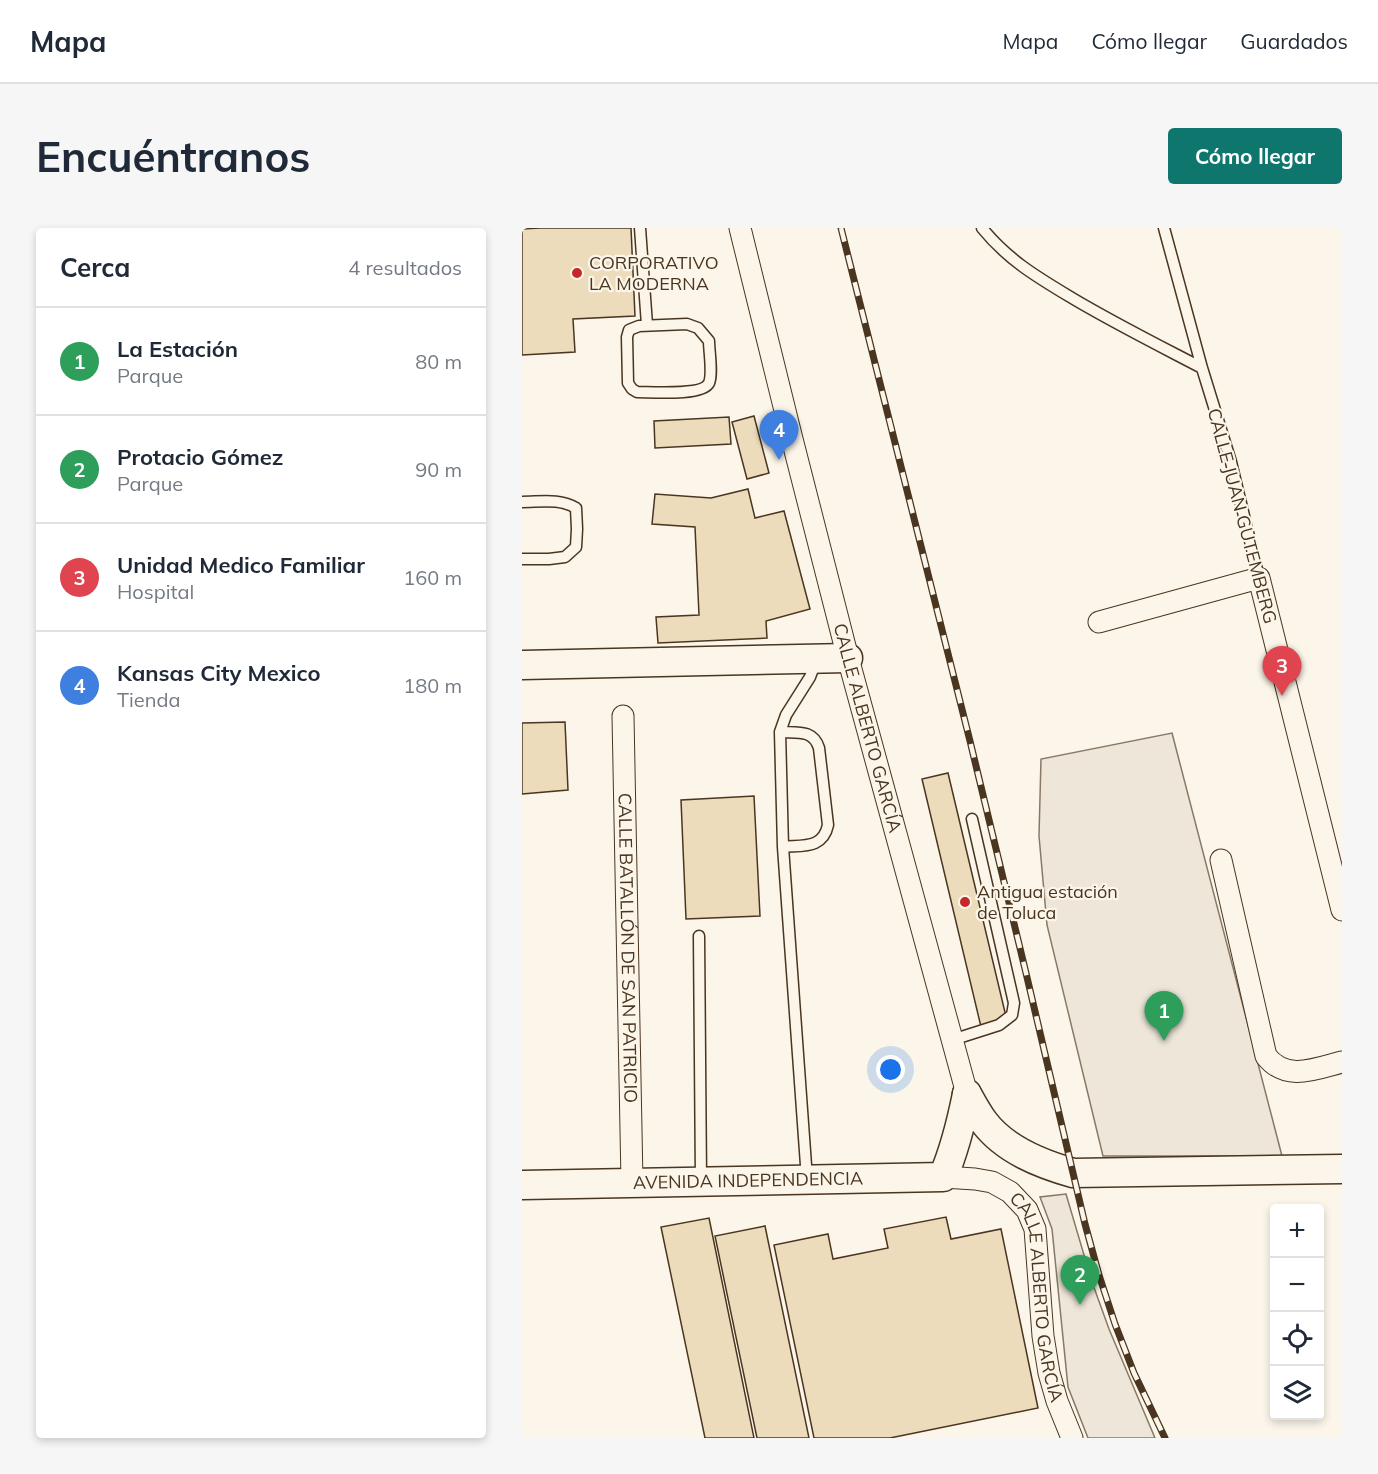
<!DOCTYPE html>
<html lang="es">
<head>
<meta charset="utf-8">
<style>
	body { margin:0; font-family:Mulish,sans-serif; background:#f6f6f7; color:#1f2937 }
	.controls { position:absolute; right:18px; bottom:18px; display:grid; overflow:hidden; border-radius:6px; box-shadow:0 3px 9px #0003 }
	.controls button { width:54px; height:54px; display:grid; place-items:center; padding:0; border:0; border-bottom:2px solid #e0e1e3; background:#fff; color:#1f2937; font:30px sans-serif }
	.you { position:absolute; left:369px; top:842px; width:21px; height:21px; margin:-15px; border:4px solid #fff; border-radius:50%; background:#1a73e8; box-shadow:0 0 0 9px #1a73e833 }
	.badge { display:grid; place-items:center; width:39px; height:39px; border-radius:50%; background:#0f766e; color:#fff; font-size:20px; font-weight:700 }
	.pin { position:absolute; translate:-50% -50px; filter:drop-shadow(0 2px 3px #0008) }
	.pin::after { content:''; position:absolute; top:32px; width:21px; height:18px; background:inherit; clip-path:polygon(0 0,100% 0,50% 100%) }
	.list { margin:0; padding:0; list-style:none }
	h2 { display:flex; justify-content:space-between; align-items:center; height:78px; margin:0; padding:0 24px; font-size:26px }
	h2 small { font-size:20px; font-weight:400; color:#747a83 }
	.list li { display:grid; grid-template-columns:39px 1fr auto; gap:18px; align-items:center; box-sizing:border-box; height:108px; padding:0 24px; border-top:2px solid #e0e1e3 }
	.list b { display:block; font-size:22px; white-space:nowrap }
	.list p { margin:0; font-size:20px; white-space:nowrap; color:#747a83 }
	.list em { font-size:20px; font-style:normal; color:#747a83 }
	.icon { flex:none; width:33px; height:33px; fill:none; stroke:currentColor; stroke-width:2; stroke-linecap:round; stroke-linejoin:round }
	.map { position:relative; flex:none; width:820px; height:1210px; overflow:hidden; border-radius:6px }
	header { display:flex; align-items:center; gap:36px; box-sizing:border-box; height:84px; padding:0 30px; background:#fff; border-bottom:2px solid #e0e1e3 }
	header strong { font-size:28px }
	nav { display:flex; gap:33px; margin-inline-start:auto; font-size:21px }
	.intro { display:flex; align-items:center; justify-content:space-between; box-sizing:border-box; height:144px; padding:0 36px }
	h1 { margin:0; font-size:42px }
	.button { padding:15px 27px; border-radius:6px; background:#0f766e; color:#fff; font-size:21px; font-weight:700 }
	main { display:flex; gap:36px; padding:0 36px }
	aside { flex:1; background:#fff; border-radius:6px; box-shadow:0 3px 9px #0003 }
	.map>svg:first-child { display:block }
	.green { fill:#ede6d9; stroke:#887966; stroke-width:1.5 }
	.building { fill:#ecdcbc; stroke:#4a3520; stroke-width:1.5 }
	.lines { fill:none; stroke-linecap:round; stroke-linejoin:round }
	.lane-casing { stroke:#4a3520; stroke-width:13 }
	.street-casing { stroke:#4a3520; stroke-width:23 }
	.secondary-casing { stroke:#4a3520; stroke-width:31 }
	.lane { stroke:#fbf6e9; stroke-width:10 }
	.street { stroke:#fbf6e9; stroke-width:21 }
	.secondary { stroke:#fbf6e9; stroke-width:28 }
	.rail-casing { stroke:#4a3520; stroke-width:7 }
	.rail { stroke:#fbf6e9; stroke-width:4.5; stroke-dasharray:14; stroke-linecap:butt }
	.poi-dot { fill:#c62828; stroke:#fbf6e9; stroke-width:2 }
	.labels { text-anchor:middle; stroke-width:4.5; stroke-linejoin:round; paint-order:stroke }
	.poi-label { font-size:18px; fill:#4a3520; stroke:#fbf6e9; text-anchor:start }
	.street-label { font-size:18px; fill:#4a3520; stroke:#fbf6e9 }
</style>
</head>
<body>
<header>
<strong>Mapa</strong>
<nav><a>Mapa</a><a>Cómo llegar</a><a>Guardados</a></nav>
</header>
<div class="intro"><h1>Encuéntranos</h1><a class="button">Cómo llegar</a></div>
<main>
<aside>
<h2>Cerca<small>4 resultados</small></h2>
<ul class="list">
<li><span class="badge" style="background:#2e9e5b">1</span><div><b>La Estación</b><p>Parque</p></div><em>80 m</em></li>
<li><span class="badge" style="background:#2e9e5b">2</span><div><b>Protacio Gómez</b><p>Parque</p></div><em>90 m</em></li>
<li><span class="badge" style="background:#e0444e">3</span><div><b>Unidad Medico Familiar</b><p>Hospital</p></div><em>160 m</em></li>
<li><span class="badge" style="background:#3f7fe0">4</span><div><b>Kansas City Mexico</b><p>Tienda</p></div><em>180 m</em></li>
</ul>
</aside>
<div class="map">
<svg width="820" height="1210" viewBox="0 0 820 1210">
	<rect width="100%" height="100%" fill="#fbf6e9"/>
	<!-- green -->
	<path class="green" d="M650 505 760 928H581L525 697 517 608 519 531Z
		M544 966 570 1054 587 1101 633 1210H566L546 1159 530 1001 518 969Z"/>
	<!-- building -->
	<path class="building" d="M18 0H109L113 88 51 91 53 124 0 127V1Z
		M232 188 247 245 225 251 210 194Z
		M207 189 209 216 133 220 132 193Z
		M226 261 233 290 262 283 288 381 244 393 245 410 136 415 134 389 177 387 173 299 130 296 133 266 189 270Z
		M43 494 46 562 0 566V495Z
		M426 545 486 797 460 803 400 551Z
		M232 568 238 688 164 691 159 572Z
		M424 989 429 1011 479 1001 516 1180 368 1210H292L252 1017 306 1006 311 1031 366 1020 362 1001Z
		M187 990 232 1210H183L139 999Z
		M243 998 287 1210H235L193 1008Z"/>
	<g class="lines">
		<!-- lane casing -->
		<g class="lane-casing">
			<path id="lane" d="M118 0 125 97
				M460 0C486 32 515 49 550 70 592 95 636 117 680 140
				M642 0 680 140 709 234 737 350
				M165 96 176 100 187 113C187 123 191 146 187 155 181 168 129 164 115 164L110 161 106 155 105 109 107 102 117 98Z
				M0 274C18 274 38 270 54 280L55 301 54 319 43 329 27 331H0
				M258 504C275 505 291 501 297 520L306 597C301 621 281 617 261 619
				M177 708 179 953
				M430 812 477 797 490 787 492 775 450 591
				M285 951 261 619 258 504 264 487 288 449 294 433"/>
		</g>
		<!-- street casing -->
		<g class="street-casing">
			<g id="street">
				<path id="s1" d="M218 0 269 207 326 430 445 866"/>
				<path d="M577 394 737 350 820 682"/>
				<path id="s2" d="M101 488 110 954"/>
				<path d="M699 632 744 828C764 854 793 841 820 834"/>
				<path id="s3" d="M421 949 453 951 470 954 488 964 505 982 513 1001 521 1108 527 1145 535 1173 550 1210"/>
			</g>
		</g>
		<!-- secondary casing -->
		<g class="secondary-casing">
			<g id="secondary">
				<path d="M0 437 326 430"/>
				<path d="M445 866C450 875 456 886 462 894 483 922 519 936 551 945L820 941"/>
				<path id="s4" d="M0 957 421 949C433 921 439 896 445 866"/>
			</g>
		</g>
		<!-- lane -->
		<use href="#lane" class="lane"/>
		<!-- street -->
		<use href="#street" class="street"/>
		<!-- secondary -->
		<use href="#secondary" class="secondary"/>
		<!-- rail casing -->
		<g class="rail-casing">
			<path id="rail" d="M319 0 448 513 504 745 563 996 577 1047 593 1096 612 1145 643 1210"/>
		</g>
		<!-- rail -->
		<use href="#rail" class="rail"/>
	</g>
	<!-- markers -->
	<g class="poi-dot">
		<circle cx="55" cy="45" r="6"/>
		<circle cx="443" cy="674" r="6"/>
	</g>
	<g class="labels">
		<!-- poi labels -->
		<g class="poi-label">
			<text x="67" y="41">CORPORATIVO<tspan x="67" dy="21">LA MODERNA</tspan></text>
			<text x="455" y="670">Antigua estación<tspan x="455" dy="21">de Toluca</tspan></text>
		</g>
		<!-- street labels -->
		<g class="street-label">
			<text transform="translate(720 288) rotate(75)" y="6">CALLE JUAN GUTEMBERG</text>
			<text dy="6" stroke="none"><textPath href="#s1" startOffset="516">CALLE ALBERTO GARCÍA</textPath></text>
			<text dy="6" stroke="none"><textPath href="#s2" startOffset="232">CALLE BATALLÓN DE SAN PATRICIO</textPath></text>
			<text dy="6" stroke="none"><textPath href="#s4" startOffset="226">AVENIDA INDEPENDENCIA</textPath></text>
			<text dy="6" stroke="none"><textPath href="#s3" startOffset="182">CALLE ALBERTO GARCÍA</textPath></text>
		</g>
	</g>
</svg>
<div class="controls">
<button>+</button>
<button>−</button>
<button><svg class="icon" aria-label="locate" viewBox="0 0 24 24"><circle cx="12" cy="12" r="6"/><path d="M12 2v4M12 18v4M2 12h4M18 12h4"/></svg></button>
<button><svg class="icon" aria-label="layers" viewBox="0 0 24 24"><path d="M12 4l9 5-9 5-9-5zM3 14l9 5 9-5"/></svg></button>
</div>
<div class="you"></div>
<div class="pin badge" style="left:642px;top:813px;background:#2e9e5b">1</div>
<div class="pin badge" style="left:558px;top:1077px;background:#2e9e5b">2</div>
<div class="pin badge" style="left:760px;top:468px;background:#e0444e">3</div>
<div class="pin badge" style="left:257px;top:232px;background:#3f7fe0">4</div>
</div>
</main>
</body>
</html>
